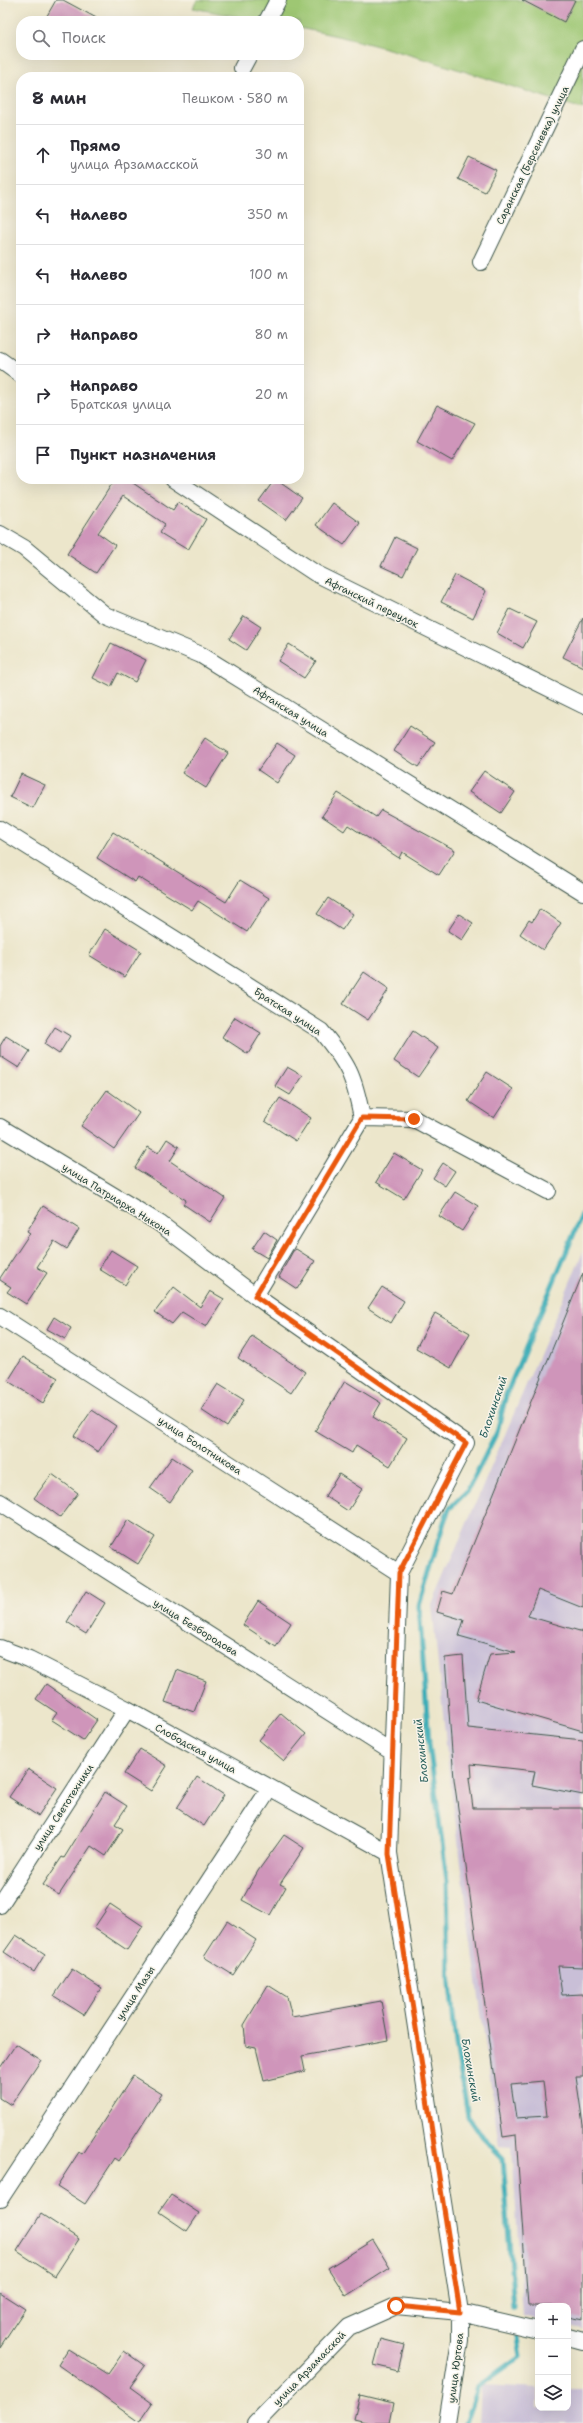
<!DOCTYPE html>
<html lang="ru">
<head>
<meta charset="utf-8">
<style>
	body { margin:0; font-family:"Shantell Sans",sans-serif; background:#f2f2f3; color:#2b2b33 }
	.controls { position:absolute; right:12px; bottom:12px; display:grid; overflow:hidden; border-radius:8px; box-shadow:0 4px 16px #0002 }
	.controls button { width:36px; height:36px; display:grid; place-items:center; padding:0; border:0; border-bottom:1px solid #e1e1e2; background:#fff; color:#2b2b33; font:20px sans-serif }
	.stop { position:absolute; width:12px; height:12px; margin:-9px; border:3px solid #ea580c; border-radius:50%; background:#fff }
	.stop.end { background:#ea580c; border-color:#fff; box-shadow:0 1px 4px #0008 }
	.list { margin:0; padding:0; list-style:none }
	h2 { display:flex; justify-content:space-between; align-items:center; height:52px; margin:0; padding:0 16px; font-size:17px }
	h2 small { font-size:13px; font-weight:400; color:#7c7c81 }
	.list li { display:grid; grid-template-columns:26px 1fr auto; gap:12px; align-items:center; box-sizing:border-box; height:60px; padding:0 16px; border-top:1px solid #e1e1e2 }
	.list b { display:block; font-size:15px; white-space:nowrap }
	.list p { margin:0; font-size:13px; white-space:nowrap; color:#7c7c81 }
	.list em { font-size:13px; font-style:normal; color:#7c7c81 }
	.icon { flex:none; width:22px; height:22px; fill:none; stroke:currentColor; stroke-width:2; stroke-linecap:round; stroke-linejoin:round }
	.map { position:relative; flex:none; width:583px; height:2423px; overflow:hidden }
	.search { position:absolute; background:#fff; box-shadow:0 4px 16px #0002; left:16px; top:16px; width:288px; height:44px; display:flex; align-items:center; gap:10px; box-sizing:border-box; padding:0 14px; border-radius:16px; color:#7c7c81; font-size:15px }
	.panel { position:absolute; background:#fff; box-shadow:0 4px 16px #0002; left:16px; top:72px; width:288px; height:412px; border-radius:16px }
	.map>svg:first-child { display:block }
	.industrial { fill:#c9bfd7 }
	.green { fill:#9ec773; stroke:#5e8254 }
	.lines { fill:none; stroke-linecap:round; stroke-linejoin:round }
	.stream { stroke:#3dadb7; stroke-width:5 }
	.building { fill:#cf95ba; fill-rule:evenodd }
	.street-casing { stroke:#3e564b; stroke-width:18 }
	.street { stroke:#fff; stroke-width:16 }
	.route { stroke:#ea580c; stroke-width:5 }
	.labels { text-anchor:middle; stroke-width:3; stroke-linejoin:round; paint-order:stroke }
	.street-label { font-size:10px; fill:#1f3d34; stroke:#f7f3e8 }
	.water-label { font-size:11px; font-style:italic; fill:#285f5b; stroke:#f7f3e8 }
</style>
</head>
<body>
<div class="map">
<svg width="583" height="2423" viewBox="0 0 583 2423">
	<rect width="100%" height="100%" fill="#f7f3e8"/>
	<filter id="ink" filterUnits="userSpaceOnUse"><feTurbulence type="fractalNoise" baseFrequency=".025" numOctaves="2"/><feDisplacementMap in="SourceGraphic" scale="8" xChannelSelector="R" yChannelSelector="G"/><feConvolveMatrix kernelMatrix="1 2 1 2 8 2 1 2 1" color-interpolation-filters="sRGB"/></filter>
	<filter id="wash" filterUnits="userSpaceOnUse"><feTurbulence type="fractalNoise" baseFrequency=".012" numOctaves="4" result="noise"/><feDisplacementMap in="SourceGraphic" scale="16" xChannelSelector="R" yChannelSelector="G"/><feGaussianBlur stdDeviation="0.9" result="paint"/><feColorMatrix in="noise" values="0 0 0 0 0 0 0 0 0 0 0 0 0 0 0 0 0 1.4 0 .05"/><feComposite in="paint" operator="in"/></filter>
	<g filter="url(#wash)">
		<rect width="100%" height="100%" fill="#ece6cb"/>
		<!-- industrial -->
		<path class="industrial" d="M583 1252V2329L568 2326V2306H538V2320L523 2316 512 2147 499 2146 449 1773 432 1605Z
			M482 2385 538 2388V2408H568V2390H583V2423H480Z"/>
		<!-- green -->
		<path class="green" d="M197 0H583V109C489 80 395 46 299 28V21H261L193 8Z"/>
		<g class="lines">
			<!-- stream -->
			<path class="stream" d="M514 2308 503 2158 483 2138 468 2116 456 2045 449 1973 447 1881 429 1743 419 1606 444 1522 449 1509 468 1490 497 1432 506 1395 583 1212
				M466 2423 478 2387 520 2357 517 2337"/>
		</g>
		<g id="blocks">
			<!-- building -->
			<path class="building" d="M56 0H63L102 21H44Z
				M522 0H575L564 22Z
				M469 157 496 170 485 192 458 179Z
				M437 405 475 423 452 461 417 441Z
				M115 479H127L173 510 178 502 206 519 188 550 160 533 165 524 123 496 98 533 115 545 96 573 67 554Z
				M275 479 302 498 286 520 259 501Z
				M332 503 360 523 344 545 316 525Z
				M395 537 417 548 403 576 381 566Z
				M455 575 486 591 473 618 441 602Z
				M510 609 537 622 523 648 497 633Z
				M244 616 261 627 246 650 229 639Z
				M583 618V667L563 657Z
				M111 643 146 660 135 682 118 673 111 687 93 678Z
				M289 644 316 661 304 678 278 661Z
				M410 726 435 742 418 767 394 751Z
				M205 738 228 753 206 788 182 773Z
				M277 743 295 755 277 783 258 770Z
				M484 771 515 792 501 813 469 792Z
				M21 774 45 785 33 808 10 797Z
				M338 793 376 817 381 810 455 850 439 875 402 852 399 858 348 825 344 831 322 816Z
				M113 832 226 902 240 880 269 898 247 932 198 901 192 910 138 877 135 882 97 858Z
				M328 898 353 914 342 930 317 914Z
				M540 909 561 923 543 950 520 934 529 920 532 922Z
				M459 914 473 923 462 940 448 931Z
				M105 929 141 951 125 977 89 955Z
				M364 972 389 989 368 1020 343 1004Z
				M235 1017 261 1033 248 1054 222 1037Z
				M55 1027 70 1036 59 1054 44 1044Z
				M413 1031 438 1048 418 1077 394 1061Z
				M6 1036 30 1051 19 1068 0 1056V1046Z
				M287 1067 303 1076 290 1095 275 1086Z
				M487 1072 513 1089 494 1118 468 1101Z
				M107 1090 139 1113 114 1149 81 1126Z
				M280 1098 311 1118 296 1141 265 1121Z
				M167 1139 179 1147 170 1161 225 1198 210 1222 183 1204 186 1200 135 1168 148 1147 158 1153Z
				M394 1153 422 1170 404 1199 376 1182Z
				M443 1163 455 1171 445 1186 433 1178Z
				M455 1192 478 1206 462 1231 439 1216Z
				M43 1206 79 1229 67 1249 54 1241 37 1267 47 1273 26 1304 7 1292 11 1287 0 1280V1278L30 1233 27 1231Z
				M264 1231 277 1240 267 1258 252 1249Z
				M296 1249 315 1261 297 1289 279 1277 293 1251Z
				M111 1250 137 1266 125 1285 99 1269Z
				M583 1273V1608L538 1590 528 1616 583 1632V1731L476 1700 490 1654 516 1652 459 1636 464 1620 437 1612 443 1591 453 1594Z
				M174 1287 200 1307 210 1291 224 1299 206 1327 182 1312 172 1324 155 1312Z
				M382 1287 404 1301 391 1323 368 1308Z
				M435 1313 470 1333 451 1368 416 1348Z
				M54 1317 71 1328 65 1339 47 1329Z
				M252 1336 305 1372 291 1393 238 1358Z
				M23 1357 58 1378 43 1403 8 1381Z
				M345 1381 381 1403 373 1417 407 1438 390 1466 356 1445 352 1453 315 1431Z
				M218 1384 244 1400 227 1427 201 1410Z
				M92 1410 116 1426 98 1452 74 1436Z
				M172 1457 192 1470 170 1502 150 1488Z
				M52 1474 78 1493 60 1517 34 1498Z
				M339 1474 362 1489 348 1511 325 1496Z
				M128 1520 155 1537 138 1564 111 1547Z
				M86 1591 105 1603 86 1634 67 1622Z
				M258 1601 291 1623 276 1647 243 1625Z
				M463 1656 468 1728 583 1740V1795L532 1785 535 1771 471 1764 472 1777 469 1778 473 1808H583V1967L558 1966 562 1995 583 1994V2077H576L583 2124V2319L568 2316V2306H528L516 2135 503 2137 454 1779 445 1658ZM543 2081 547 2116 516 2118 511 2084Z
				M177 1670 206 1681 194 1712 165 1702Z
				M46 1684 97 1720 83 1740 52 1720 57 1713 36 1699Z
				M281 1713 306 1734 284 1761 259 1740Z
				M140 1749 167 1766 151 1791 124 1774Z
				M28 1769 57 1788 38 1816 9 1797Z
				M197 1777 224 1795 204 1826 177 1808Z
				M105 1792 127 1806 115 1824 123 1829 106 1856 91 1846 59 1895 43 1885 62 1857 64 1858Z
				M284 1835 304 1848 280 1884 286 1887 270 1915 242 1900 258 1871Z
				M110 1904 143 1926 127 1950 94 1928Z
				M227 1921 256 1940 233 1975 204 1957Z
				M16 1935 45 1954 34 1972 4 1952Z
				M72 1969 101 1988 84 2015 54 1996Z
				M268 1985 287 1997 292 2017 381 2001 388 2040 302 2056 305 2071 264 2081 256 2048 246 2046 244 2025Z
				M16 2044 41 2060 11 2105 0 2098V2068Z
				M133 2076 162 2094 119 2161 115 2158 85 2204 57 2186 79 2152 82 2154Z
				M171 2195 199 2213 187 2231 159 2212Z
				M41 2214 79 2239 55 2276 17 2251Z
				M373 2240 390 2268 346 2296 328 2268Z
				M0 2293 25 2309 0 2347Z
				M381 2339 404 2345 398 2371 374 2365Z
				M68 2349 108 2374 124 2351 145 2366 130 2387 152 2403 139 2422 58 2365Z
				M360 2395 393 2403 389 2423H370L354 2419Z"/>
		</g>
	</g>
	<g filter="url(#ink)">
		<use href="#blocks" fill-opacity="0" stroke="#3e564b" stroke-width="1"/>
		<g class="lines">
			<!-- street casing -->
			<g class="street-casing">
				<path id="street" d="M267 21 278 0
					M242 68 249 55
					M481 262 583 49
					M0 360 21 375
					M173 479 315 573 583 705
					M0 534 24 548 105 615 201 655 583 892
					M0 829 321 1031C348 1064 354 1075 362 1118L414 1119 548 1191
					M0 1127 159 1223 261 1300 466 1443 399 1573 389 1853 460 2312V2340L447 2423
					M255 1296 362 1118
					M0 1316 399 1573
					M0 1502 392 1752
					M0 1648 29 1659 127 1709 389 1853
					M0 1905 127 1709
					M0 2199 270 1788
					M568 2337 583 2341
					M256 2423 349 2327 396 2306 460 2312 538 2330"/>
			</g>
			<!-- street -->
			<use href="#street" class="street"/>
		</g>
	</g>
	<g class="lines" filter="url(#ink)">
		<!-- route -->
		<path class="route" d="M396 2306 460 2312 389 1854 399 1573 466 1443 255 1296 362 1118 414 1119"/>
	</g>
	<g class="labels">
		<!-- street labels -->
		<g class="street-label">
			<text transform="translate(532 155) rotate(-64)" y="4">Саранская (Берсеневка) улица</text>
			<text transform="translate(372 602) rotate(26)" y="4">Афганский переулок</text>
			<text transform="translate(291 711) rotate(32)" y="4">Афганская улица</text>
			<text transform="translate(288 1011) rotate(33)" y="4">Братская улица</text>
			<text transform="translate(117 1199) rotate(32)" y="4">улица Патриарха Никона</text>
			<text transform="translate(200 1445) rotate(33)" y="4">улица Болотникова</text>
			<text transform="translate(196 1627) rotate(32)" y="4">улица Безбородова</text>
			<text transform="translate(196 1748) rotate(29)" y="4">Слободская улица</text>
			<text transform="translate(63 1807) rotate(-57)" y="4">улица Светотехники</text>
			<text transform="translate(135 1993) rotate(-57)" y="4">улица Мазы</text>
			<text transform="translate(309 2368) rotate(-46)" y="4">улица Арзамасской</text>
			<text transform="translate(455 2368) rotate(-83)" y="4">улица Юртова</text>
		</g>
		<!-- water labels -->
		<g class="water-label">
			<text transform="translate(493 1407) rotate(-71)" y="4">Блохинский</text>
			<text transform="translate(421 1751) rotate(-96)" y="4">Блохинский</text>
			<text transform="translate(471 2070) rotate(80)" y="4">Блохинский</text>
		</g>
	</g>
</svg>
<div class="controls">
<button>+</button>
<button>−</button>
<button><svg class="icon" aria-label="layers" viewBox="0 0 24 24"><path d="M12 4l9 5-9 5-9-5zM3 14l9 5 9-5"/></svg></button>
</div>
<div class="stop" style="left:396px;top:2306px"></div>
<div class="stop end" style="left:414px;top:1119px"></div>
<div class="search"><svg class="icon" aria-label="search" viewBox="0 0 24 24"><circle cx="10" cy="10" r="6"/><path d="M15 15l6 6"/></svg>Поиск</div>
<section class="panel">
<h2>8 мин<small>Пешком · 580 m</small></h2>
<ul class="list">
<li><svg class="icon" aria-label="ahead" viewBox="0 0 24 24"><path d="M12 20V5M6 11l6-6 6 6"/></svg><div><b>Прямо</b><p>улица Арзамасской</p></div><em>30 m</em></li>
<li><svg class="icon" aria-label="left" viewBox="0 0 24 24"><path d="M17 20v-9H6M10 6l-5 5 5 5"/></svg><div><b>Налево</b></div><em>350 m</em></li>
<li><svg class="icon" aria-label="left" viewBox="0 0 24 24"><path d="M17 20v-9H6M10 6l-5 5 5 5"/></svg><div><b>Налево</b></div><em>100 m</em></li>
<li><svg class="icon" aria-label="right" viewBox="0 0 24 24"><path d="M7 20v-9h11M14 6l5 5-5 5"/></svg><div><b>Направо</b></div><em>80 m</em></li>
<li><svg class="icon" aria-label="right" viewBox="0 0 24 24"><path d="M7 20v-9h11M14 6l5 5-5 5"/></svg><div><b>Направо</b><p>Братская улица</p></div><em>20 m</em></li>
<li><svg class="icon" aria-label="arrive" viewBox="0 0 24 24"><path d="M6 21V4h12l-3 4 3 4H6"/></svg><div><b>Пункт назначения</b></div></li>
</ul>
</section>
</div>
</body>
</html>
